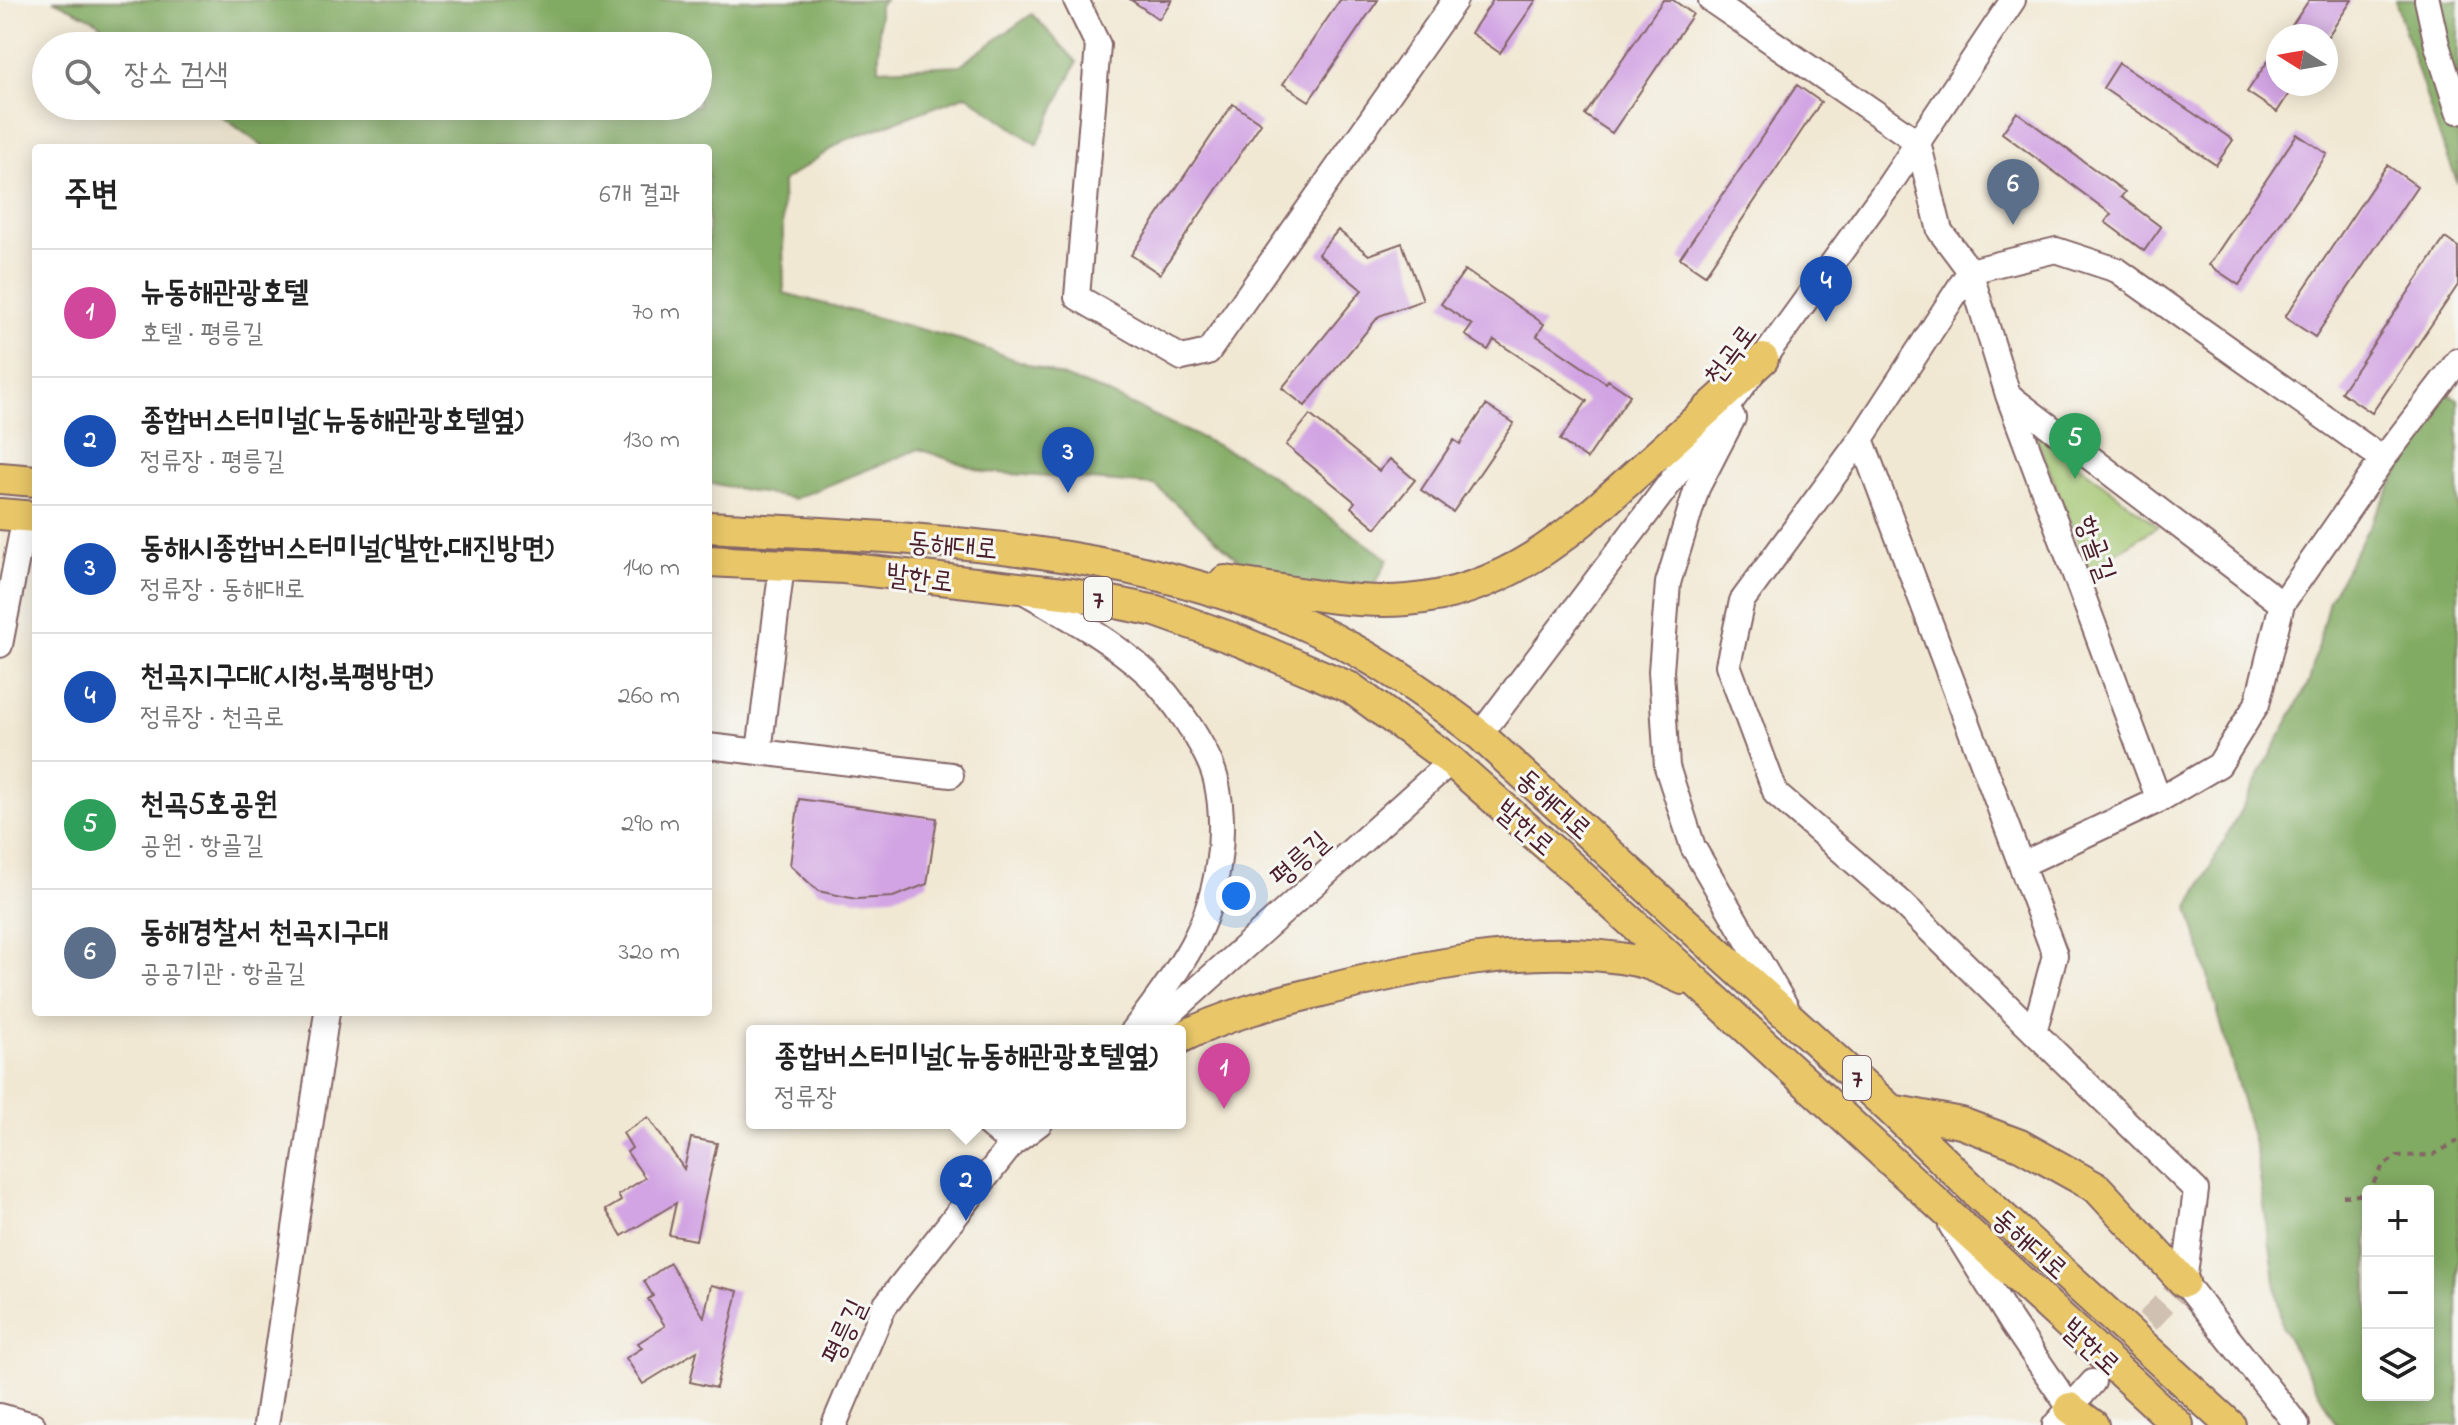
<!DOCTYPE html>
<html lang="ko">
<head>
<meta charset="utf-8">
<style>
	body { margin:0; font-family:"Indie Flower","Poor Story",sans-serif; background:#f6f6f6; color:#222 }
	.controls { position:absolute; right:24px; bottom:24px; display:grid; overflow:hidden; border-radius:8px; box-shadow:0 4px 20px #0003 }
	.controls button { width:72px; height:72px; display:grid; place-items:center; padding:0; border:0; border-bottom:2px solid #e0e0e0; background:#fff; color:#222; font:40px sans-serif }
	.compass { position:absolute; left:2266px; top:24px; width:72px; height:72px; border-radius:50%; background:#fff; box-shadow:0 4px 20px #0003; rotate:281deg }
	.you { position:absolute; left:1236px; top:896px; width:28px; height:28px; margin:-20px; border:6px solid #fff; border-radius:50%; background:#1a73e8; box-shadow:0 0 0 12px #1a73e833 }
	.badge { display:grid; place-items:center; width:52px; height:52px; border-radius:50%; background:#db2777; color:#fff; font-size:26px; font-weight:700 }
	.pin { position:absolute; translate:-50% -66px; filter:drop-shadow(0 2px 4px #0008) }
	.pin::after { content:''; position:absolute; top:42px; width:28px; height:24px; background:inherit; clip-path:polygon(0 0,100% 0,50% 100%) }
	.popup { position:absolute; left:746px; top:1025px; width:440px; height:104px; box-sizing:border-box; display:grid; place-content:center; border-radius:8px; background:#fff; filter:drop-shadow(0 2px 6px #0005); font-size:26px; white-space:nowrap; color:#767676 }
	.popup b { font-size:30px; color:#222 }
	.popup::after { content:''; position:absolute; left:50%; top:100%; margin-left:-16px; border:16px solid transparent; border-top-color:#fff }
	.list { margin:0; padding:0; list-style:none }
	h2 { display:flex; justify-content:space-between; align-items:center; height:104px; margin:0; padding:0 32px; font-size:34px }
	h2 small { font-size:26px; font-weight:400; color:#767676 }
	.list li { display:grid; grid-template-columns:52px 1fr auto; gap:24px; align-items:center; box-sizing:border-box; height:128px; padding:0 32px; border-top:2px solid #e0e0e0 }
	.list b { display:block; font-size:30px; white-space:nowrap }
	.list p { margin:0; font-size:26px; white-space:nowrap; color:#767676 }
	.list em { font-size:26px; font-style:normal; color:#767676 }
	.icon { flex:none; width:44px; height:44px; fill:none; stroke:currentColor; stroke-width:2; stroke-linecap:round; stroke-linejoin:round }
	.map { position:relative; flex:none; width:2458px; height:1425px; overflow:hidden }
	.search { position:absolute; background:#fff; box-shadow:0 4px 20px #0003; left:32px; top:32px; width:680px; height:88px; display:flex; align-items:center; gap:20px; box-sizing:border-box; padding:0 28px; border-radius:44px; color:#767676; font-size:30px }
	.panel { position:absolute; background:#fff; box-shadow:0 4px 20px #0003; left:32px; top:144px; width:680px; height:872px; border-radius:8px }
	.map>svg:first-child { display:block }
	.green { fill:#a2c56f; stroke:#76724d; stroke-width:2 }
	.forest { fill:#81aa62; stroke:#666446; stroke-width:2; fill-rule:evenodd }
	.building { fill:#d2a4e3 }
	.lines { fill:none; stroke-linecap:round; stroke-linejoin:round }
	.minor-tunnel { stroke:#d0c0b1; stroke-width:24; stroke-dasharray:24 12; stroke-linecap:butt }
	.minor-casing { stroke:#846566; stroke-width:28 }
	.major-casing { stroke:#846566; stroke-width:34 }
	.path { stroke:#846566; stroke-width:4; stroke-dasharray:6 6; stroke-linecap:butt }
	.minor { stroke:#fff; stroke-width:24 }
	.major { stroke:#e9c769; stroke-width:30 }
	.labels { text-anchor:middle; stroke-width:6; stroke-linejoin:round; paint-order:stroke }
	.shield { fill:#f6f6f2; stroke:#7e6067; stroke-width:2 }
	.shield-label { font-size:26px; font-weight:bold; fill:#4a1f2b }
	.street-label { font-size:28px; fill:#4a1f2b; stroke:#f6f6f2 }
</style>
</head>
<body>
<div class="map">
<svg width="2458" height="1425" viewBox="0 0 2458 1425">
	<rect width="100%" height="100%" fill="#f6f6f2"/>
	<filter id="ink" filterUnits="userSpaceOnUse"><feTurbulence type="fractalNoise" baseFrequency=".0125" numOctaves="2"/><feDisplacementMap in="SourceGraphic" scale="16" xChannelSelector="R" yChannelSelector="G"/><feConvolveMatrix kernelMatrix="1 2 1 2 8 2 1 2 1" color-interpolation-filters="sRGB"/></filter>
	<filter id="wash" filterUnits="userSpaceOnUse"><feTurbulence type="fractalNoise" baseFrequency=".006" numOctaves="4" result="noise"/><feDisplacementMap in="SourceGraphic" scale="32" xChannelSelector="R" yChannelSelector="G"/><feGaussianBlur stdDeviation="1.8" result="paint"/><feColorMatrix in="noise" values="0 0 0 0 0 0 0 0 0 0 0 0 0 0 0 0 0 1.4 0 .05"/><feComposite in="paint" operator="in"/></filter>
	<g filter="url(#wash)">
		<rect width="100%" height="100%" fill="#f1e8d3"/>
		<!-- green -->
		<path class="green" d="M2034 431 2158 526 2089 570Z"/>
		<!-- forest -->
		<path class="forest" d="M53 0H885L879 5V69L960 65 1032 14 1077 62 1037 145 967 95 843 141 782 182 784 293 961 340 1105 392 1252 462 1388 559 1361 613 1251 571 1155 485 985 472 919 449 794 499 708 483V148H265L208 106H698V46H130L93 19Z
			M2395 0H2458V184L2435 124Z
			M2443 391 2458 399V1425H2337L2282 1328 2256 1151 2189 907 2309 682 2329 600ZM2368 1191H2428V1395H2368Z"/>
		<g id="blocks">
			<!-- building -->
			<path class="building" d="M1131 0H1172L1159 19Z
				M1340 0H1378L1309 101 1283 84Z
				M1493 0H1536L1500 53 1471 33Z
				M1663 0H1673L1693 14 1612 133 1585 115Z
				M2309 0H2352L2328 36H2285Z
				M2278 46V84H2295L2277 112 2247 92Z
				M2119 63 2233 140 2216 165 2103 88Z
				M1797 85 1821 102 1705 275 1680 258Z
				M1233 104 1261 123 1160 274 1131 255Z
				M2017 112 2125 192 2121 197 2161 227 2144 251 2105 222 2111 214 2002 133Z
				M2297 134 2327 154 2239 285 2209 265Z
				M2387 165 2417 186 2315 337 2285 317Z
				M1338 230 1369 255 1402 243 1423 300 1379 316 1305 406 1282 388 1362 290 1318 254Z
				M2445 238 2458 247V285L2372 413 2341 392Z
				M1465 270 1544 324 1537 336 1606 383 1608 380 1630 395 1587 459 1560 440 1587 401 1494 340 1488 350 1465 335 1472 325 1441 304Z
				M1486 405 1514 423 1453 512 1421 490 1454 440 1460 444Z
				M1310 415 1379 471 1390 459 1415 480 1376 528 1351 507 1355 502 1286 445Z
				M799 799 937 818 927 884 893 897 856 899 818 891 790 865Z
				M648 1117 684 1169 691 1138 717 1143 696 1240 669 1235 676 1203 622 1236 606 1210 621 1201 618 1195 645 1178 627 1152 632 1148 623 1133Z
				M670 1263 704 1317 711 1285 738 1291 716 1388 690 1382 697 1351 643 1384 626 1358 642 1348 638 1343 665 1326 648 1299 653 1296 644 1281Z"/>
		</g>
	</g>
	<g filter="url(#ink)">
		<use href="#blocks" fill-opacity="0" stroke="#846566" stroke-width="2"/>
		<g class="lines">
			<!-- minor-tunnel -->
			<path class="minor-tunnel" d="M2099 1375 2184 1282"/>
			<!-- minor casing -->
			<g class="minor-casing">
				<path id="minor" d="M1076 0 1098 45 1077 297 1182 358 1208 352 1455 0
					M1711 0 1918 142 1940 231 1970 271 2056 250 2117 270 2383 459 2282 604 2257 704 2219 765 2159 800 2021 865
					M2427 0 2437 45 2458 111
					M1970 271 1861 439 1742 601 1728 665 1776 794 1902 903 2196 1190 2184 1282 2297 1425
					M1970 271 2008 395 2159 800
					M2008 395 2282 604
					M1733 418 1697 488 1668 583 1661 671 1667 767 1693 847 1786 1007
					M1861 439 2055 955 2034 1032
					M2383 459 2458 361
					M782 565 759 752 951 775
					M1025 592C1067 616 1111 640 1147 673 1171 695 1208 748 1216 780 1228 833 1218 897 1192 945 1175 976 1154 1004 1133 1031
					M0 645 25 516
					M1480 735 1763 359 1890 184 2013 0
					M708 746 759 752
					M1151 1031 1451 761
					M987 1123 1012 1144
					M1951 1225 2012 1323 2070 1408
					M0 1416 33 1425
					M266 1425 327 1012
					M834 1425 884 1307 1012 1144 1040 1123
					M2055 1425 2093 1382"/>
			</g>
			<!-- major casing -->
			<g class="major-casing">
				<path id="major" d="M0 478 36 481
					M0 514 36 517
					M708 527C923 539 1163 543 1355 650 1400 675 1440 704 1480 735L1891 1110 1981 1197 2230 1425
					M708 561 844 568 1072 594 1156 611 1240 641 1351 688 1451 761 1578 873 2178 1425
					M1225 581C1284 589 1347 605 1407 600 1509 592 1573 531 1645 466 1685 430 1724 395 1763 359
					M1180 1038C1223 1016 1272 1003 1318 992 1418 966 1534 941 1637 961 1653 964 1668 973 1683 979
					M1891 1110 1961 1123 2020 1145 2097 1188 2184 1282
					M2070 1408 2093 1425"/>
			</g>
			<!-- path -->
			<path class="path" d="M2343 1196 2362 1195 2371 1187 2383 1166 2397 1156 2433 1155 2458 1141"/>
			<!-- minor -->
			<use href="#minor" class="minor"/>
			<!-- major -->
			<use href="#major" class="major"/>
		</g>
	</g>
	<g class="labels">
		<!-- shield labels -->
		<g class="shield">
			<rect x="1084" y="577" width="28" height="44" rx="6"/>
			<rect x="1843" y="1056" width="28" height="44" rx="6"/>
		</g>
		<g class="shield-label">
			<text x="1098" y="608">7</text>
			<text x="1857" y="1087">7</text>
		</g>
		<!-- street labels -->
		<g class="street-label">
			<text transform="translate(1729 354) rotate(-53)" y="10">천곡로</text>
			<text transform="translate(953 544) rotate(5)" y="10">동해대로</text>
			<text transform="translate(2097 548) rotate(70)" y="10">항골길</text>
			<text transform="translate(920 577) rotate(7)" y="10">발한로</text>
			<text transform="translate(1555 803) rotate(42)" y="10">동해대로</text>
			<text transform="translate(1526 827) rotate(41)" y="10">발한로</text>
			<text transform="translate(1299 858) rotate(-42)" y="10">평릉길</text>
			<text transform="translate(2031 1243) rotate(42)" y="10">동해대로</text>
			<text transform="translate(843 1331) rotate(-65)" y="10">평릉길</text>
			<text transform="translate(2092 1346) rotate(43)" y="10">발한로</text>
		</g>
	</g>
</svg>
<div class="controls">
<button>+</button>
<button>−</button>
<button><svg class="icon" aria-label="layers" viewBox="0 0 24 24"><path d="M12 4l9 5-9 5-9-5zM3 14l9 5 9-5"/></svg></button>
</div>
<svg class="compass" viewBox="-18 -18 36 36"><path d="M0-13l5 13h-10z" fill="#e53935"/><path d="M0 13l5-13h-10z" fill="#767676"/></svg>
<div class="you"></div>
<div class="pin badge" style="left:1224px;top:1109px;background:#d1479c">1</div>
<div class="pin badge" style="left:966px;top:1221px;background:#1a4fb4">2</div>
<div class="popup"><b>종합버스터미널(뉴동해관광호텔옆)</b>정류장</div>
<div class="pin badge" style="left:1068px;top:493px;background:#1a4fb4">3</div>
<div class="pin badge" style="left:1826px;top:322px;background:#1a4fb4">4</div>
<div class="pin badge" style="left:2075px;top:479px;background:#2e9e5b">5</div>
<div class="pin badge" style="left:2013px;top:225px;background:#5c6f8a">6</div>
<div class="search"><svg class="icon" aria-label="search" viewBox="0 0 24 24"><circle cx="10" cy="10" r="6"/><path d="M15 15l6 6"/></svg>장소 검색</div>
<section class="panel">
<h2>주변<small>6개 결과</small></h2>
<ul class="list">
<li><span class="badge" style="background:#d1479c">1</span><div><b>뉴동해관광호텔</b><p>호텔 · 평릉길</p></div><em>70 m</em></li>
<li><span class="badge" style="background:#1a4fb4">2</span><div><b>종합버스터미널(뉴동해관광호텔옆)</b><p>정류장 · 평릉길</p></div><em>130 m</em></li>
<li><span class="badge" style="background:#1a4fb4">3</span><div><b>동해시종합버스터미널(발한.대진방면)</b><p>정류장 · 동해대로</p></div><em>140 m</em></li>
<li><span class="badge" style="background:#1a4fb4">4</span><div><b>천곡지구대(시청.북평방면)</b><p>정류장 · 천곡로</p></div><em>260 m</em></li>
<li><span class="badge" style="background:#2e9e5b">5</span><div><b>천곡5호공원</b><p>공원 · 항골길</p></div><em>290 m</em></li>
<li><span class="badge" style="background:#5c6f8a">6</span><div><b>동해경찰서 천곡지구대</b><p>공공기관 · 항골길</p></div><em>320 m</em></li>
</ul>
</section>
</div>
</body>
</html>
